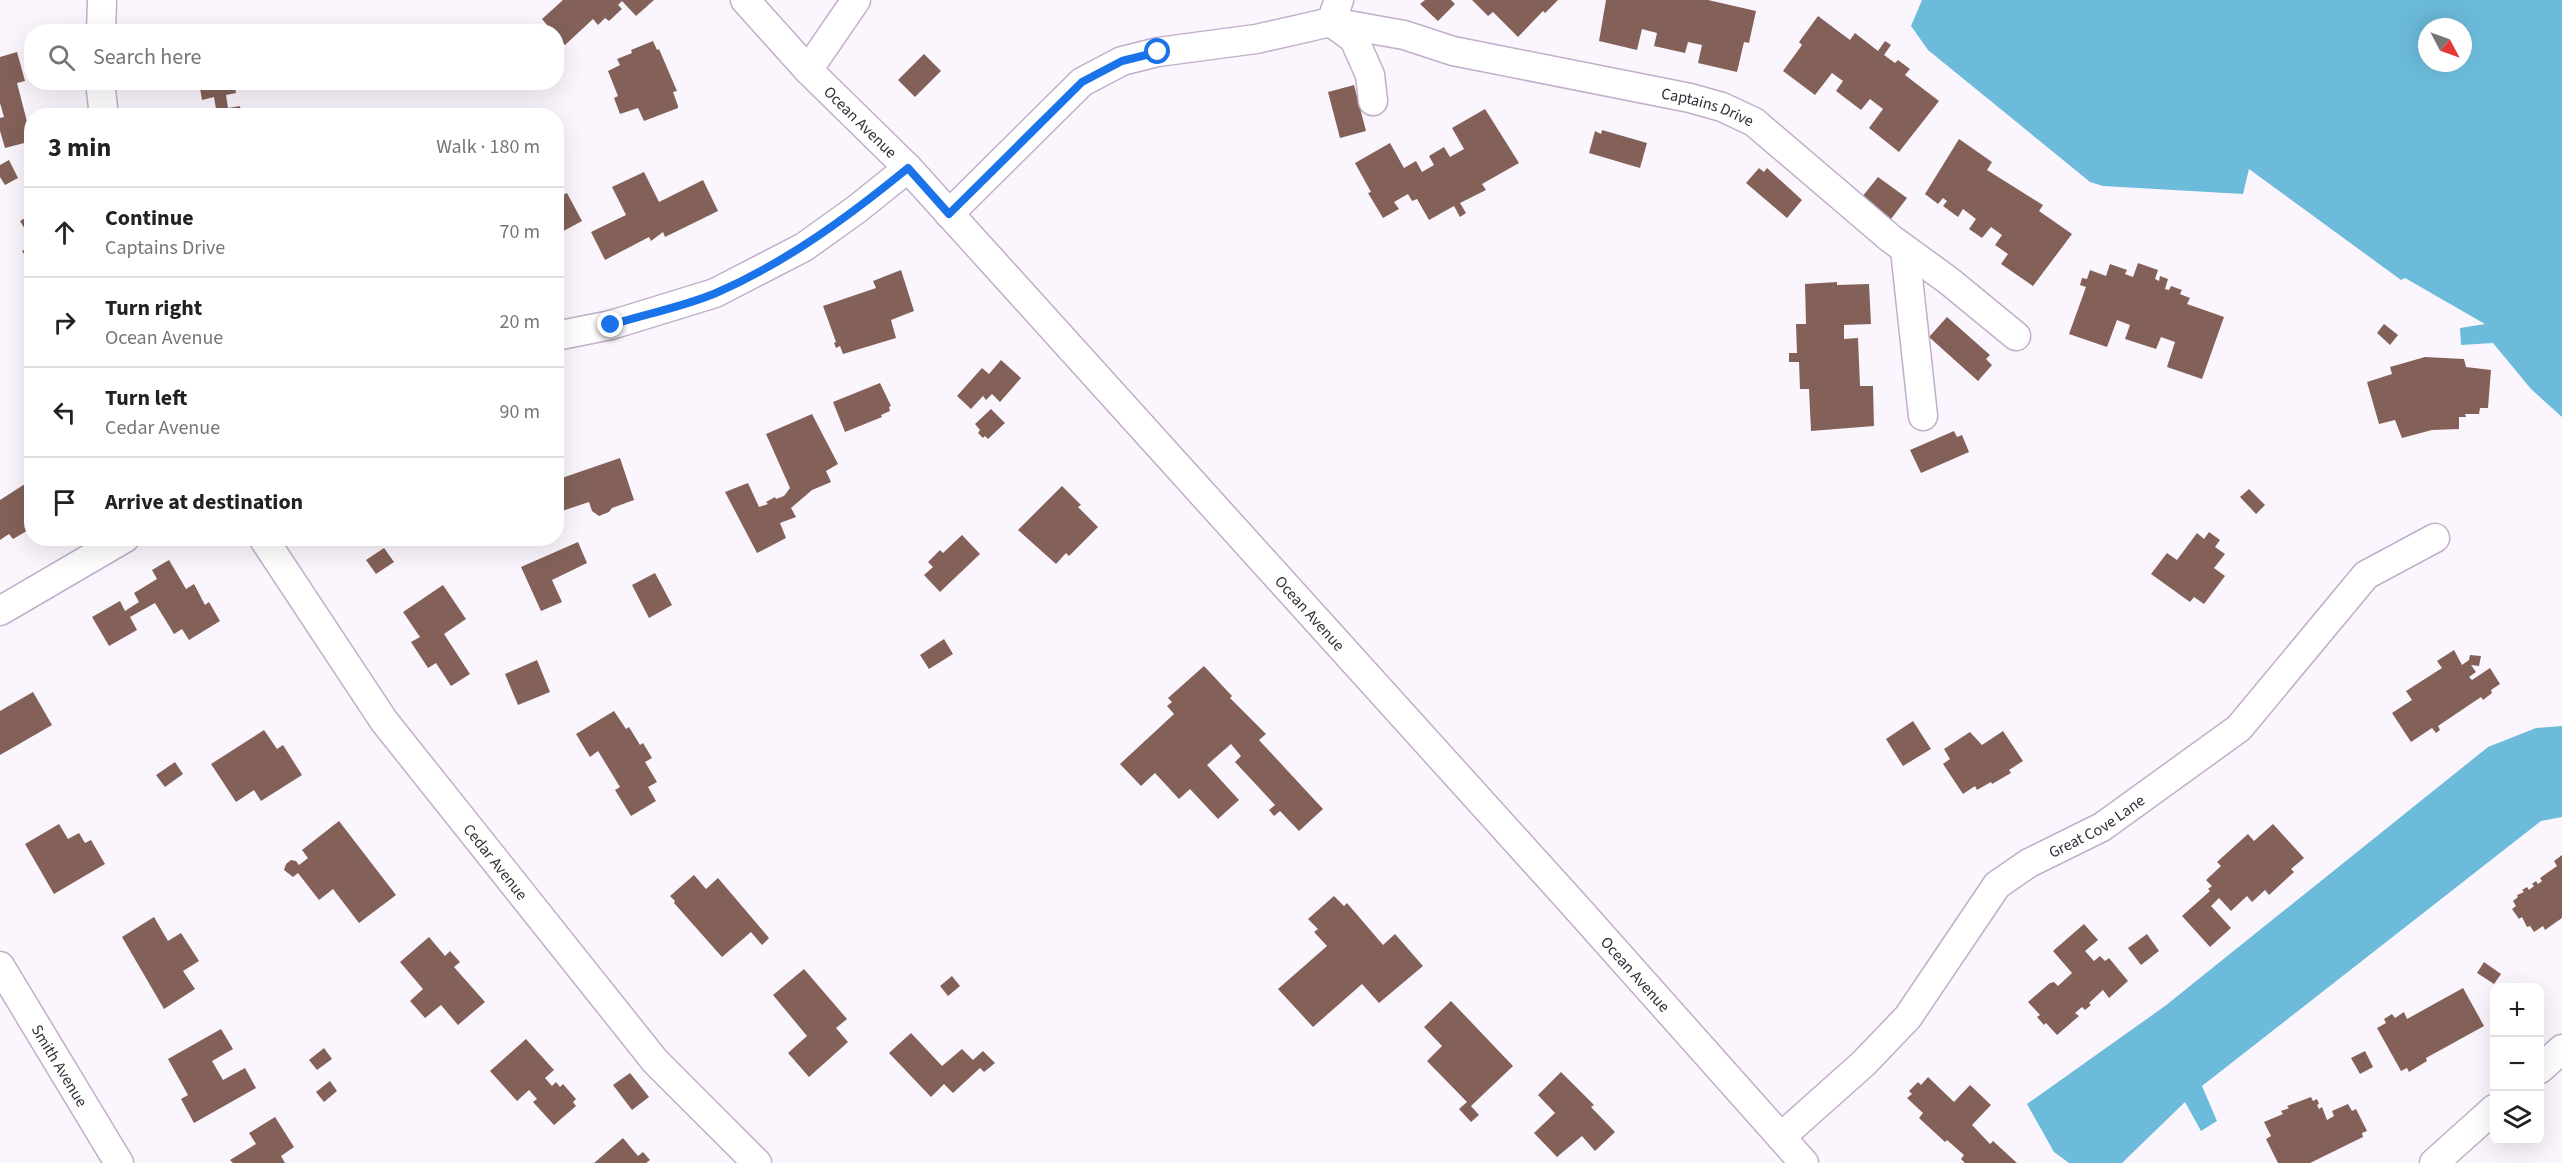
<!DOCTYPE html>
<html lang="en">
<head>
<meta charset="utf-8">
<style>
	body { margin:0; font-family:"Source Sans 3",sans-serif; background:#f2f2f2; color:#222 }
	.controls { position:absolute; right:18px; bottom:18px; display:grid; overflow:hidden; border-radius:12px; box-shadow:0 6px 24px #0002 }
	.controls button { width:54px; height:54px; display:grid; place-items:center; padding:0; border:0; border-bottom:2px solid #e0e0e0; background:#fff; color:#222; font:30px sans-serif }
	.compass { position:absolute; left:2418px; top:18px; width:54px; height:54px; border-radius:50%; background:#fff; box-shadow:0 6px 24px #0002; rotate:131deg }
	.stop { position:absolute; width:18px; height:18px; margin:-14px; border:4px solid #1a73e8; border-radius:50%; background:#fff }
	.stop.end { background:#1a73e8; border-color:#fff; box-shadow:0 2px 6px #0008 }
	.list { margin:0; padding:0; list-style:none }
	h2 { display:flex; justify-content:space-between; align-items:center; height:78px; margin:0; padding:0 24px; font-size:26px }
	h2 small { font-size:20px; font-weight:400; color:#767676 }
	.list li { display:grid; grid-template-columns:39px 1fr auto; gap:18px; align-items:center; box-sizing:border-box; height:90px; padding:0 24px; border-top:2px solid #e0e0e0 }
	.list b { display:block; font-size:22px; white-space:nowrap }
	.list p { margin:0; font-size:20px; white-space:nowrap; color:#767676 }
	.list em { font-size:20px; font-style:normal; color:#767676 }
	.icon { flex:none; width:33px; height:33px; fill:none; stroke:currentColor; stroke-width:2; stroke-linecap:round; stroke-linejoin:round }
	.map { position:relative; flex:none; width:2562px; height:1163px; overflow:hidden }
	.search { position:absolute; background:#fff; box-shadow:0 6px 24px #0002; left:24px; top:24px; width:540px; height:66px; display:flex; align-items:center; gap:15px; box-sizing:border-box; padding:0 21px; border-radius:24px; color:#767676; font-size:22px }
	.panel { position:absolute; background:#fff; box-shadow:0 6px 24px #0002; left:24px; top:108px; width:540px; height:438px; border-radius:24px }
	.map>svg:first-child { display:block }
	.water { fill:#6cbbdb; fill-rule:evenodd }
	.building { fill:#836158 }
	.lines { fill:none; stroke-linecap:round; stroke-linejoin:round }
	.minor-casing { stroke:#c2adcb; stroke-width:31 }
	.minor { stroke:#fff; stroke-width:28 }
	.route { stroke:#1a73e8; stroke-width:8 }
	.labels { text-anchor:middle; stroke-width:6; stroke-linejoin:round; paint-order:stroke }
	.street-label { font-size:16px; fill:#352d39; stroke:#fff }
</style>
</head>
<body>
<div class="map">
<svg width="2562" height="1163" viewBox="0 0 2562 1163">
	<rect width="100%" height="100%" fill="#fbf6fd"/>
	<!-- water -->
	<path class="water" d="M1922 0H2562V417L2531 389 2493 343 2461 345 2460 328 2485 324 2405 278 2401 280 2249 169 2243 194 2103 186 2090 182 1928 50 1911 26ZM2427 27H2463V63H2427Z
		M2562 726V817L2541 821 2202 1086 2217 1121 2201 1131 2185 1102 2122 1163H2069L2054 1152 2027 1104 2165 1006 2488 747 2536 728Z"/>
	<!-- building -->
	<path class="building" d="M563 0H654L636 16 622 1 618 5 622 9 609 21 605 18 598 25 593 19 565 45 556 36V32L542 30 547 25 542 19Z
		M1425 0H1451L1455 4 1438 21 1420 4Z
		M1472 0H1558L1545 13 1543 11 1518 37 1493 12 1488 16Z
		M1606 0H1708L1756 11 1749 43 1744 42 1737 72 1698 63 1702 45 1688 42 1685 53 1654 46 1657 33 1642 29 1637 50 1599 41Z
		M1818 16 1850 40 1855 33 1878 51 1885 41 1891 45 1884 55 1895 63 1898 60 1910 69 1905 75 1939 101 1899 152 1869 128 1883 109 1870 99 1861 110 1836 91 1843 81 1832 73 1815 95 1783 71 1802 45 1799 42Z
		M653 41 657 50 659 49 677 91 673 92 678 106V108L644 121 638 108 620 114 614 98 618 96 608 71 620 65 617 59 632 53 631 50Z
		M17 52 25 81 17 83 32 141 5 148 0 131V118L4 117 0 103V57Z
		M924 54 941 71 915 97 898 80Z
		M199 82H234L236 93 226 95 228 108 240 106 242 116H212L211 110 216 109 214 97 202 100Z
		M1354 85 1366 131 1340 138 1328 92Z
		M1485 109 1519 163 1482 184 1486 190 1460 203 1466 213 1460 217 1454 206 1429 220 1417 199 1412 201 1408 194 1394 202 1399 209 1383 218 1368 193 1371 192 1355 163 1390 143 1404 168 1416 161 1422 172 1434 165 1429 156 1444 147 1450 157 1464 149 1452 128Z
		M1602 130 1647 143 1640 168 1589 153 1595 131 1601 134Z
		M1959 139 1992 162 1987 170 2043 205 2039 211 2072 234 2033 286 2001 264 2008 254 1995 245 2002 235 1991 227 1982 238 1969 229 1976 219 1963 209 1958 217 1943 206 1947 201 1943 198 1938 204 1925 194Z
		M9 160 18 178 5 185 0 177V165Z
		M1759 168 1764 172 1767 168 1802 200 1787 218 1746 183Z
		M644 172 659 202 703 180 718 211 665 237 663 232 651 241 649 237 605 260 591 232 626 215 612 187Z
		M1878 177 1907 198 1891 219 1862 197Z
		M567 193 582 221 556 235V198Z
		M32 214V241L20 221Z
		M32 246V266L22 251Z
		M2138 263 2158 270 2155 279 2159 281 2160 276 2168 279 2165 289 2169 290 2171 286 2182 290 2180 294 2190 298 2187 304 2224 317 2202 379 2167 367 2175 342 2161 337 2156 349 2125 339 2130 325 2117 320 2107 347 2069 334 2086 287 2080 285 2082 278 2087 279 2090 270 2106 276 2110 264 2127 270 2125 274 2133 277Z
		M901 270 914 311 891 320 896 338 843 354 840 346 836 348 834 343 836 342 823 306 876 288 873 281Z
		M1837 282V285L1869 284 1871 324 1844 325V339L1858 338 1860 386H1873L1874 426 1811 431 1809 389H1800L1799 362H1789V353H1797L1796 324H1806L1805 284Z
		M1947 317 1990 355 1986 359 1992 365 1978 381 1929 337Z
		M2384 324 2398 335 2390 345 2377 333Z
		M2425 357 2464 359 2466 367 2491 370 2488 408H2480L2479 414H2465L2466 417H2459V429L2432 430 2402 438 2395 420 2379 424 2367 382 2392 374 2390 367Z
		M1001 360 1021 378 1000 402 992 394 986 400 983 396 971 409 957 396 982 368 989 374Z
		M880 383 891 406 889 407 890 411 881 415 882 417 845 432 833 402Z
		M991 409 1005 423 988 439 985 436 983 438 978 433 980 430 975 424Z
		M812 414 838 464 826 471 831 482 812 490 791 508 796 517 780 523 786 538 757 553 725 492 748 483 759 507 768 504 766 502 775 497 776 499 784 496 790 488 766 434Z
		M1954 431 1957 437 1962 435 1969 452 1921 473 1910 450Z
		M620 458 634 500 612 508 609 512 599 516 592 511 589 502 556 513V480Z
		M28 482 32 488 29 498 32 502V528L13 539 9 534 0 540V500Z
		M1062 486 1081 505 1078 507 1098 527 1069 556 1066 553 1056 564 1018 530Z
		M2249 489 2265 505 2256 514 2240 497Z
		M2209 532 2220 540 2215 547 2225 554 2214 568 2225 576 2204 604 2194 597 2190 602 2151 574 2167 553 2177 560 2197 533 2204 539Z
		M962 535 980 554 940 592 924 575 933 567 928 562 940 550 943 553Z
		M578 542 587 563 552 580 562 602 541 611 521 567Z
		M384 548 394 562 376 574 366 560Z
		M169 560 186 589 194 584 205 605 209 602 220 621 189 640 182 629 174 634 155 603 130 617 137 630 109 646 92 617 120 601 125 611 139 602 134 593 157 579 152 570Z
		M655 573 672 605 649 618 632 585Z
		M443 585 466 619 444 634 470 674 451 686 436 663 428 668 411 642 420 637 403 612Z
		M944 639 953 654 929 669 920 655Z
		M2454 650 2462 665 2469 660 2470 655 2481 656 2479 666 2471 665 2476 672 2469 677 2472 680 2490 668 2500 684 2491 690 2492 693 2483 700 2481 697 2438 726 2440 730 2436 733 2432 728 2411 742 2392 713 2412 700 2406 691 2442 668 2437 661Z
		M537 660 550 692 518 705 505 674Z
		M1204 666 1232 696 1230 698 1266 734 1259 740 1323 809 1299 831 1280 811 1274 816 1269 810 1275 805 1235 762 1241 756 1231 744 1207 765 1239 800 1218 819 1190 789 1179 799 1155 773 1141 786 1120 764 1174 714 1167 706 1172 702 1168 698Z
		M33 692 52 725 0 755V711Z
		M614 711 626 729 629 727 640 745 643 743 652 758 645 762 657 782 648 787 656 801 631 816 615 790 620 787 598 751 590 757 576 734Z
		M1913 721 1931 749 1903 766 1886 739Z
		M264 730 277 749 283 745 302 775 261 801 254 790 236 802 211 764Z
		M2003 731 2023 761 2009 770 2011 773 1992 784 1991 782 1977 790 1975 786 1963 794 1943 764 1950 759 1944 749 1970 732 1982 745Z
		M175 762 183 774 165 787 156 775Z
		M339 821 396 895 359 923 333 889 319 900 298 873 293 877 284 870 286 864 291 860 296 861 299 865 308 858 302 850Z
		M59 824 68 839 79 833 85 843 91 840 105 864 54 894 25 844Z
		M2273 824 2304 858 2291 869 2294 872 2269 895 2265 890 2252 902 2247 896 2231 911 2219 898 2211 906 2231 928 2210 947 2182 916 2210 891 2208 889 2212 886 2206 880 2221 866 2217 862 2248 834 2254 841Z
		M2562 855V918L2545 930 2543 926 2534 932 2530 926 2527 927 2522 917 2519 919 2512 909 2516 906 2513 901 2518 897 2517 895 2524 892 2522 890 2527 887 2529 890 2534 886 2532 884 2536 881 2538 884 2542 881 2540 878 2557 866 2554 861Z
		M694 875 706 889 718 878 769 938 762 945 751 932 722 957 674 903 675 901 670 896Z
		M1334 896 1344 906 1347 903 1383 945 1395 934 1423 966 1379 1003 1362 984 1313 1027 1278 989 1327 946 1314 932 1318 929 1308 919Z
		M154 917 168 941 181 933 199 961 183 971 195 989 164 1009 122 937Z
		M2084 924 2098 940 2085 951 2094 961 2100 956 2105 961 2109 958 2128 981 2109 998 2103 990 2089 1003 2091 1005 2085 1010 2082 1007 2075 1013 2079 1016 2057 1035 2046 1023 2044 1025 2037 1017 2040 1015 2028 1002 2050 983 2054 982 2058 986 2072 973 2053 951Z
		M2147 934 2159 951 2141 965 2128 948Z
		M429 937 445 956 450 951 460 962 454 967 485 1002 458 1025 441 1005 425 1018 410 1001 423 989 400 962Z
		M2484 962 2501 974 2494 984 2477 973Z
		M804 969 847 1019 836 1028 848 1042 809 1077 788 1053 807 1036 773 995Z
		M952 976 960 986 948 996 940 986Z
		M2463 988 2484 1026 2426 1058 2427 1061 2409 1072 2407 1068 2401 1071 2377 1028 2386 1023 2384 1019 2392 1014 2395 1018 2404 1012 2407 1019Z
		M1451 1001 1513 1066 1471 1106 1479 1115 1471 1122 1459 1109 1467 1102 1427 1061 1442 1046 1424 1027Z
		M221 1029 233 1049 212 1061 223 1080 245 1068 256 1088 194 1123 181 1099 188 1095 168 1059Z
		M911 1033 942 1066 962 1049 973 1060 983 1051 995 1063 984 1072 980 1068 953 1093 944 1084 931 1097 889 1053Z
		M526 1039 554 1070 545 1078 552 1086 556 1082 560 1087 563 1084 576 1099 573 1102 576 1106 554 1125 533 1102 537 1099 529 1090 517 1101 490 1071Z
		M324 1048 332 1059 317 1070 309 1060Z
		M2365 1051 2373 1067 2360 1074 2351 1058Z
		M1561 1072 1594 1105 1591 1107 1615 1132 1595 1151 1582 1136 1557 1157 1534 1133 1555 1113 1538 1095Z
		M630 1073 649 1097 632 1110 613 1085Z
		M1928 1077 1954 1102 1970 1085 1991 1105 1972 1125 1990 1144 1993 1141 2017 1163H1965L1961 1159 1964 1155 1947 1140 1945 1142 1919 1118 1923 1113 1907 1098 1912 1094 1909 1091 1918 1082 1921 1085Z
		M330 1081 337 1091 324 1102 316 1092Z
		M2311 1097 2313 1101 2317 1099 2319 1104 2317 1105 2319 1109 2322 1107 2327 1120 2334 1116 2332 1111 2348 1104 2352 1111 2356 1109 2367 1131 2362 1133 2363 1137 2310 1163H2278L2266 1139 2271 1136 2264 1122 2283 1114 2281 1111 2289 1108 2287 1106Z
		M275 1117 294 1147 281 1156 285 1163H233L230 1160 256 1144 249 1133Z
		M623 1138 638 1156 643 1152 650 1160 646 1163H594Z"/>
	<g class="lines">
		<!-- minor casing -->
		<g class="minor-casing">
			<g id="minor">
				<path id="s1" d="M745 0 808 70 908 168 1577 908 1804 1163"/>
				<path d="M1339 0 1331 22 1354 39 1370 75 1373 101"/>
				<path d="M101 32 102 0"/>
				<path d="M808 70 856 0"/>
				<path d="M100 82 104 116"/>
				<path id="s2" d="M949 214 1082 82 1122 61 1158 52 1256 39 1331 22 1404 35 1453 51 1690 98 1722 107 1754 122 1890 238 1949 281 2016 336"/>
				<path d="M1905 250 1923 416"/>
				<path d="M556 336 611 325 715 293 804 247 857 209 908 168"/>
				<path id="s3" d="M263 538 384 721 655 1061 757 1163"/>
				<path d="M0 611 125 538"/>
				<path id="s4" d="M0 966 119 1163"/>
				<path d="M2540 1069 2562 1049"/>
				<path id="s5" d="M1781 1137 1864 1063 1908 1017 1997 885 2029 863 2102 827 2239 728 2366 575 2435 538"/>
				<path d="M2434 1163 2494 1109"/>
			</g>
		</g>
		<!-- minor -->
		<use href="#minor" class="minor"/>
	</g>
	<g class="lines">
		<!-- route -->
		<path class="route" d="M611 325C645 314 683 307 716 293 787 262 848 217 908 168L949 214 1082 82 1122 61 1158 52"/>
	</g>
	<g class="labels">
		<!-- street labels -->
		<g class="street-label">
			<text dy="6" stroke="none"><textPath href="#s2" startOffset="832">Captains Drive</textPath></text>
			<text dy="6" stroke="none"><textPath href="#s1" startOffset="168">Ocean Avenue</textPath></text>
			<text dy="6" stroke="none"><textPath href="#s1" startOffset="834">Ocean Avenue</textPath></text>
			<text dy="6" stroke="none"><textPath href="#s5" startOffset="450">Great Cove Lane</textPath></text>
			<text dy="6" stroke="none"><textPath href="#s3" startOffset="399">Cedar Avenue</textPath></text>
			<text dy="6" stroke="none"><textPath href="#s1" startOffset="1320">Ocean Avenue</textPath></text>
			<text dy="6" stroke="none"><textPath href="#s4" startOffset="116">Smith Avenue</textPath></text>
		</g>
	</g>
</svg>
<div class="controls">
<button>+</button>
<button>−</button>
<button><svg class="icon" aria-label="layers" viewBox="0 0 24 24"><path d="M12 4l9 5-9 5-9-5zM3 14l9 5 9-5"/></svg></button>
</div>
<svg class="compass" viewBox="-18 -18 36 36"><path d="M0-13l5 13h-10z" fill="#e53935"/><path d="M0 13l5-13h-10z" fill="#767676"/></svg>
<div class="stop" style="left:1158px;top:52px"></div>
<div class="stop end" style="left:611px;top:325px"></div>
<div class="search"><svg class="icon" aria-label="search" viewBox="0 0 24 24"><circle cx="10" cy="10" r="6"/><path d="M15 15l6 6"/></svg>Search here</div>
<section class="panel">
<h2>3 min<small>Walk · 180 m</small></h2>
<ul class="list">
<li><svg class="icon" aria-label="ahead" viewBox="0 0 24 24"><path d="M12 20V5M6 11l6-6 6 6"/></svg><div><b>Continue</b><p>Captains Drive</p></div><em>70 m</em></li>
<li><svg class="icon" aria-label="right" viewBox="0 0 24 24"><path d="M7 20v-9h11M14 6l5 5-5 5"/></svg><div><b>Turn right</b><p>Ocean Avenue</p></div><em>20 m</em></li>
<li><svg class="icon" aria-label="left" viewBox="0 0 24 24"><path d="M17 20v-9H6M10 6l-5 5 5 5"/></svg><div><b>Turn left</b><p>Cedar Avenue</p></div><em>90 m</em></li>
<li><svg class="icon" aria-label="arrive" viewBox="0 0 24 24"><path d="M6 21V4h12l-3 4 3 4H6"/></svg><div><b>Arrive at destination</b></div></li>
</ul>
</section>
</div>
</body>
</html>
